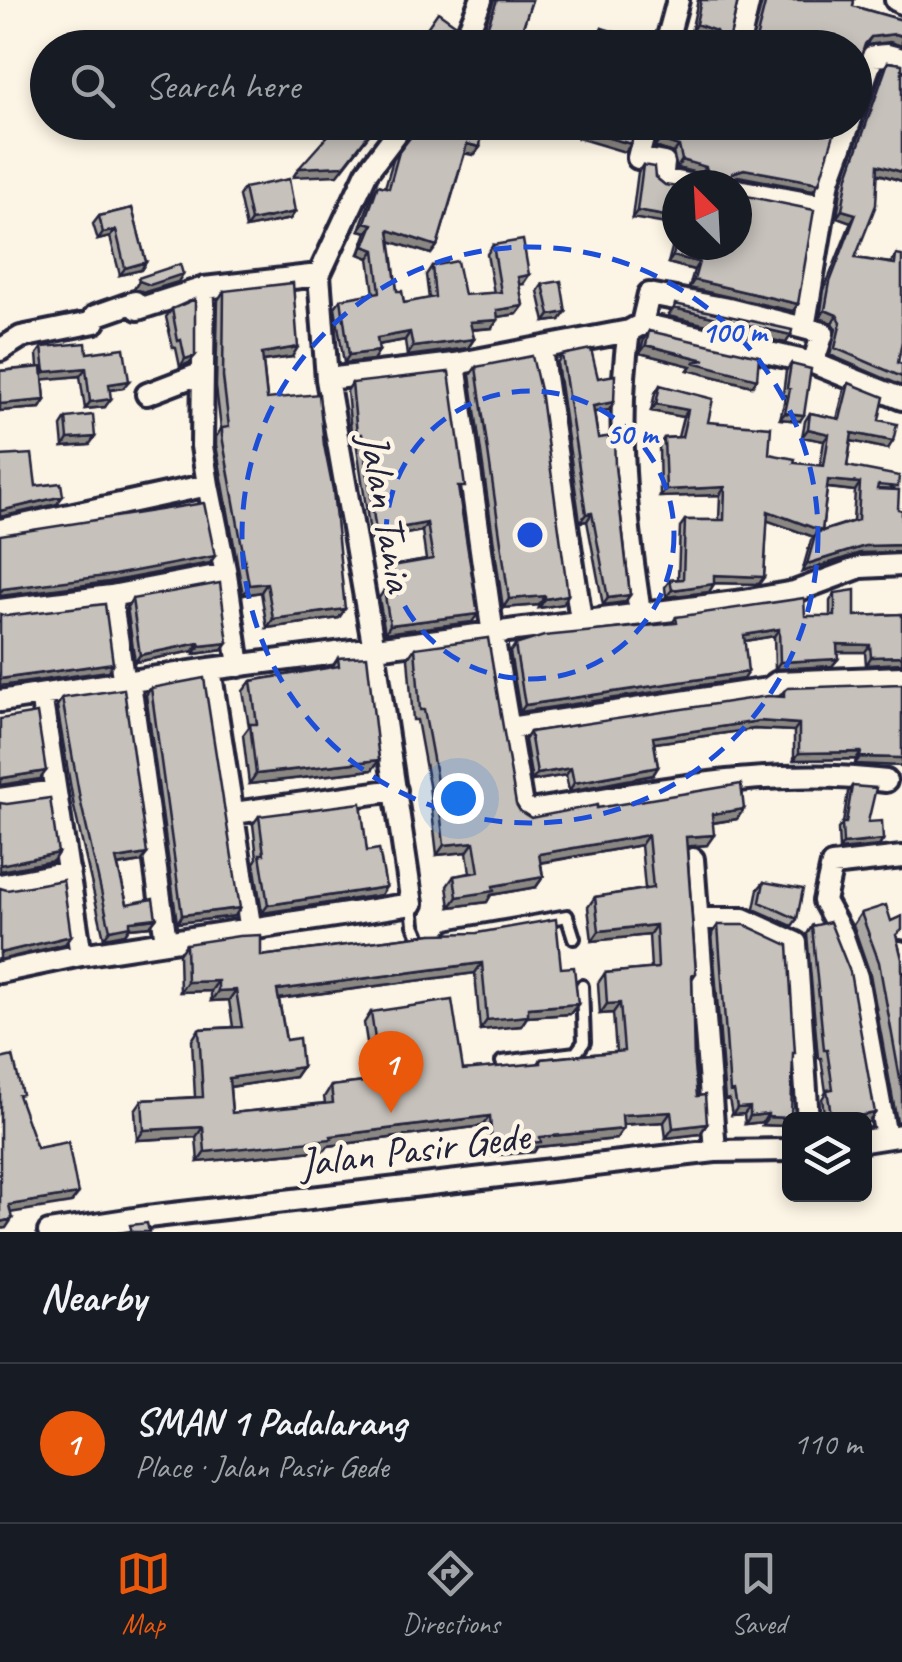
<!DOCTYPE html>
<html lang="en">
<head>
<meta charset="utf-8">
<style>
	body { margin:0; font-family:Caveat,sans-serif; background:#20242c; color:#f1f3f6 }
	.controls { position:absolute; right:30px; bottom:30px; display:grid; overflow:hidden; border-radius:15px; box-shadow:0 5px 15px #0003 }
	.controls button { width:90px; height:90px; display:grid; place-items:center; padding:0; border:0; border-bottom:2px solid #363941; background:#171b24; color:#f1f3f6; font:50px sans-serif }
	.compass { position:absolute; left:662px; top:170px; width:90px; height:90px; border-radius:50%; background:#171b24; box-shadow:0 5px 15px #0003; rotate:336deg }
	.you { position:absolute; left:458px; top:798px; width:35px; height:35px; margin:-25px; border:8px solid #fff; border-radius:50%; background:#1a73e8; box-shadow:0 0 0 15px #1a73e833 }
	.badge { display:grid; place-items:center; width:65px; height:65px; border-radius:50%; background:#ea580c; color:#fff; font-size:32px; font-weight:700 }
	.pin { position:absolute; translate:-50% -82px; filter:drop-shadow(0 2px 5px #0008) }
	.pin::after { content:''; position:absolute; top:52px; width:35px; height:30px; background:inherit; clip-path:polygon(0 0,100% 0,50% 100%) }
	.list { margin:0; padding:0; list-style:none }
	h2 { display:flex; justify-content:space-between; align-items:center; height:130px; margin:0; padding:0 40px; font-size:42px }
	h2 small { font-size:32px; font-weight:400; color:#9ea1a6 }
	.list li { display:grid; grid-template-columns:65px 1fr auto; gap:30px; align-items:center; box-sizing:border-box; height:160px; padding:0 40px; border-top:2px solid #363941 }
	.list b { display:block; font-size:38px; white-space:nowrap }
	.list p { margin:0; font-size:32px; white-space:nowrap; color:#9ea1a6 }
	.list em { font-size:32px; font-style:normal; color:#9ea1a6 }
	.icon { flex:none; width:55px; height:55px; fill:none; stroke:currentColor; stroke-width:2; stroke-linecap:round; stroke-linejoin:round }
	.map { position:relative; flex:none; width:902px; height:1232px; overflow:hidden }
	.search { position:absolute; background:#171b24; box-shadow:0 5px 15px #0003; left:30px; right:30px; top:30px; height:110px; display:flex; align-items:center; gap:25px; box-sizing:border-box; padding:0 35px; border-radius:55px; color:#9ea1a6; font-size:38px }
	.sheet { height:290px; background:#171b24 }
	nav { display:flex; justify-content:space-around; align-items:center; box-sizing:border-box; height:140px; border-top:2px solid #363941; background:#171b24; font-size:28px; color:#9ea1a6 }
	nav a { display:grid; justify-items:center; gap:5px }
	nav .on { color:#ea580c }
	.map>svg:first-child { display:block }
	.lines { fill:none; stroke-linecap:round; stroke-linejoin:round }
	.service-casing { stroke:#22223b; stroke-width:18 }
	.minor-casing { stroke:#22223b; stroke-width:28 }
	.service { stroke:#fcf5e5; stroke-width:10 }
	.minor { stroke:#fcf5e5; stroke-width:20 }
	.wall { fill:#aaa6a1; stroke:#22223b; stroke-width:2.5; fill-rule:evenodd }
	.shaded-wall { fill:#8b8783; stroke:#22223b; stroke-width:2.5 }
	.building { fill:#c6c1bb; stroke:#22223b; stroke-width:2.5 }
	.ring { fill:none; stroke:#1d4ed8; stroke-width:5; stroke-dasharray:18 12 }
	.labels { text-anchor:middle; stroke-width:9; stroke-linejoin:round; paint-order:stroke }
	.street-label { font-size:42px; fill:#22223b; stroke:#fcf5e5 }
	.centre { fill:#1d4ed8; stroke:#fcf5e5; stroke-width:5 }
	.ring-label { font-size:30px; text-anchor:middle; font-weight:bold; fill:#1d4ed8; stroke:#fcf5e5; stroke-width:9; stroke-linejoin:round; paint-order:stroke }
</style>
</head>
<body>
<div class="map">
<svg width="902" height="1232" viewBox="0 0 902 1232">
	<rect width="100%" height="100%" fill="#fcf5e5"/>
	<filter id="ink" filterUnits="userSpaceOnUse"><feTurbulence type="fractalNoise" baseFrequency=".01" numOctaves="2"/><feDisplacementMap in="SourceGraphic" scale="20" xChannelSelector="R" yChannelSelector="G"/><feConvolveMatrix kernelMatrix="1 2 1 2 8 2 1 2 1" color-interpolation-filters="sRGB"/></filter>
	<g filter="url(#ink)">
		<g class="lines">
			<!-- service casing -->
			<g class="service-casing">
				<path id="service" d="M412 904 414 925 418 934
					M453 936 567 916 574 938
					M502 1062 576 1053 584 1042 582 986"/>
			</g>
			<!-- minor casing -->
			<g class="minor-casing">
				<path id="minor" d="M896 0 902 3
					M666 41 701 48
					M461 48 481 0
					M665 48 678 0
					M738 48 749 0
					M854 109 873 56 887 55 902 59
					M647 122 638 158 664 163 662 179 693 185
					M701 122 724 127
					M823 122 847 129
					M737 190 824 206
					M204 288 202 446 208 485
					M642 324 813 363 902 399
					M0 350 21 337 95 322V316L135 302 138 309 204 288 319 275
					M541 350 581 620
					M813 363 823 333 804 328 829 180 850 122
					M455 364 629 331
					M327 379 455 364 493 635 523 812C642 794 765 765 886 781
					M147 394 202 373
					M0 530 208 485 226 574 239 666
					M111 596 124 684
					M0 610 111 596 226 574
					M640 612C626 521 615 423 629 331L642 324 649 294 728 309 804 328
					M210 669 251 931
					M130 683 166 941
					M41 695 81 955
					M0 701 210 669 744 601 794 592 861 567 902 565
					M509 728 768 689 778 682 902 677
					M0 799 55 791
					M234 813 396 790
					M693 859 715 1151
					M0 885 69 872
					M699 919H743L796 943 808 1120
					M900 952 902 961
					M0 972 81 955 412 904 374 649 327 379 319 275 367 172 405 122
					M886 1137 857 977 842 934 824 901 832 865 902 857
					M864 1141 902 1135
					M49 1232 147 1217 715 1151 790 1150"/>
			</g>
			<!-- service -->
			<use href="#service" class="service"/>
			<!-- minor -->
			<use href="#minor" class="minor"/>
		</g>
		<!-- wall -->
		<path class="wall" d="M494 0H532L516 48H477Z
			M698 0H738L730 37 733 48H714V45L711 38 691 32Z
			M762 0H854L853 6 902 20V46L890 42 854 48H750L762 2Z
			M602 28 635 48H594L597 36Z
			M888 62 902 64V181L878 174 855 258 891 263 896 255 898 363 902 364V386L830 355 836 329 832 323 820 318 824 290 851 222 837 217 842 184 883 69Z
			M444 122H482L480 147 474 155 465 153 437 246 431 254 390 241 397 291 404 303 429 299 426 275 432 266 464 295 494 293 487 254 493 245 523 284H519L523 306 517 314 497 317 492 328 472 330 474 339 468 348 407 356 405 340 378 345 373 360 344 363 335 307 341 299 374 294 369 258 359 254 367 232 359 230 373 193 378 185 385 187 393 160 399 152 443 137Z
			M660 122H697L702 128 727 133 737 130 735 122H817L813 190 738 176 729 180V185H705L701 174 677 168 673 153 655 147Z
			M643 165 655 177 665 185 632 218 638 172Z
			M244 188 295 212 290 219 246 228 239 196Z
			M132 208 146 262 141 270 120 275 110 237 98 240 93 224 99 216Z
			M677 229V245L798 304 793 311 689 288 694 270 668 263Z
			M543 284 560 320 545 322 538 291Z
			M224 291 292 357 263 361 267 399 339 618 267 628 261 592 243 595 216 445V437L221 429 216 387 218 300Z
			M172 309 189 363 180 367 176 348H173L166 317Z
			M649 331 752 386 688 370 691 366 640 353 644 339Z
			M42 347 87 353 123 388 110 390 105 407 85 409 80 376 43 379 45 400 40 408 0 411V371L38 367 37 354Z
			M562 355 598 378 609 410 594 412 598 438 615 466 630 595 625 602 603 605 587 521 580 522 557 363Z
			M791 364 800 421 780 419 786 395 783 394 786 371Z
			M476 367 563 604 539 608V605L503 608 470 375Z
			M352 383 459 494 472 622 385 633 379 598 384 590 389 589 387 574 392 566 426 560 422 531 371 540 356 441 352 442 347 391Z
			M849 383 879 420 888 449 851 441 847 466 896 490 898 509 860 553 802 572 811 540 814 537 767 520 764 577 759 584 714 583 709 592 666 597 665 587 670 580 678 579 680 527 685 520H719L720 495 660 497 659 445 664 438 678 437 683 417 651 411 655 393 660 385 708 422 769 454 794 463 820 466 824 441 802 437 805 421 810 413 837 419 844 390ZM827 488 855 491 853 521 822 531Z
			M66 418 89 445 63 447 61 426Z
			M835 593 855 616 902 614V663L866 665 865 652H837L838 659 832 666 775 669 774 636 744 641 743 679 520 712 510 652 515 645 672 624 676 617 830 616V601Z
			M132 599 228 643 223 650 194 654V651L135 662 127 607Z
			M415 648 520 811 531 818 597 808 737 819 713 823 707 845 687 847 696 973 692 979 694 1066 697 1096 707 1124 700 1134 666 1138 664 1122 623 1125 616 1139 537 1147 534 1152 485 1156 482 1126 328 1146 325 1150 198 1162 196 1137 137 1140 135 1110 142 1100 195 1097 192 1040 199 1029 233 1027 229 1000 211 1001V991L180 992 179 954 186 944 261 956 432 934 561 968 578 1004 570 1014 527 1017 521 1026 480 1030 475 973 279 999 286 1040 302 1067 295 1077 230 1087 232 1113 325 1103 324 1097 331 1086 373 1081 364 1023 371 1012 463 1070 538 1064 541 1059 616 1052 613 1013 600 1014 598 983 605 973 651 969 649 935 592 941 588 907 595 897 645 889 641 845 541 863 543 877 536 887 491 895 487 902 450 907 447 886 454 876 470 873 467 852 437 855 429 785 417 720H413L408 658Z
			M338 658 379 760 372 770 249 784 243 735 249 727 243 691 251 681 332 667Z
			M902 684V766L855 764 856 759 794 760V731L754 729 654 743 658 767 653 775 569 791 566 775 532 781 525 740 530 732 780 697 784 691Z
			M151 688 235 916 177 923 146 695Z
			M62 698 141 862 118 866 127 904 156 918 150 926 129 928 125 934 104 938 74 807 57 706Z
			M852 786 868 822 883 840 879 846 839 850 838 829 843 823 848 792Z
			M259 816 381 895 262 913 254 863 257 858 253 824Z
			M764 882 797 919 792 926 754 909 758 889Z
			M861 913 891 921 898 938 897 940 902 959V1121L897 1122 870 974 853 925Z
			M718 925 792 1057 785 1126 762 1125 763 1122 745 1124 744 1114 732 1115 729 1099 725 1100 712 933Z
			M812 926 875 1113 869 1122 864 1120H825L822 1099 826 1092 821 1058H818L807 934Z"/>
		<!-- shaded-wall -->
		<path class="shaded-wall" d="M696 24 716 31 711 38 691 32Z
			M895 34 902 36V46L890 42 866 45 871 37Z
			M379 122 338 175 293 177 299 168Z
			M584 131 631 144 625 152 578 138Z
			M660 140 679 146 673 153 655 147Z
			M467 144 480 147 474 155 461 153Z
			M682 160 706 167 701 174 677 168Z
			M878 165 902 172V181L873 172Z
			M744 169 819 183 813 190 738 176 727 180 732 173Z
			M842 210 856 214 851 222 837 217Z
			M637 211 677 218V226L632 218Z
			M295 212 290 219 246 228 251 221Z
			M365 222 373 224 367 232 359 230Z
			M116 230 110 237 98 240 103 233Z
			M389 230 437 246 431 254 383 239Z
			M364 246 375 250 369 258 359 254Z
			M673 256 699 262 694 270 668 263Z
			M146 262 141 270 120 275 125 268Z
			M183 274 178 282 145 292 134 289 139 281Z
			M529 275 523 284 512 286 518 277Z
			M694 280 798 304 793 311 689 288Z
			M523 306 517 314 491 318 497 310Z
			M674 308 791 335 786 343 668 316Z
			M825 310 837 315 832 323 820 318Z
			M566 312 560 320 545 322 550 315Z
			M498 320 492 328 464 330 470 322Z
			M410 332 405 340 371 346 377 338Z
			M474 339 468 348 407 356 413 347Z
			M646 345 705 360 757 379 752 386 688 370 691 366 640 353Z
			M298 347 292 357 255 362 262 353Z
			M379 351 373 360 344 363 349 355Z
			M195 356 189 363 180 367 185 359Z
			M86 368 80 376 39 380 45 372Z
			M129 381 123 388 103 391 109 384Z
			M111 399 105 407 85 409 90 402Z
			M45 400 40 408 0 411V404Z
			M614 402 609 410 588 413 593 406Z
			M656 404 688 410 683 417 651 411Z
			M785 413 804 415 800 421 780 419Z
			M808 429 829 434 824 441 802 437Z
			M852 433 893 441 888 449 847 440Z
			M95 437 89 445 63 447 68 439Z
			M828 480 860 483 855 491 822 487Z
			M725 487 720 495 660 497 666 490Z
			M63 496 57 504 0 517V511Z
			M768 511 822 531 816 533 814 537 763 519Z
			M592 513 587 521 580 522 586 514Z
			M427 523 422 531 371 540 376 532Z
			M902 545V552L860 553 802 572 807 564 865 546Z
			M215 556 210 563 109 582 0 596V592L3 589Z
			M714 575 764 577 759 584 709 583Z
			M267 583 261 592 243 595 249 585Z
			M714 584 709 592 666 597 672 590Z
			M568 595 563 604 539 608 545 599Z
			M630 595 625 602 603 605 608 598Z
			M545 596 539 605 503 608 509 599Z
			M345 609 339 618 267 628 273 619Z
			M478 614 472 622 385 633 390 625Z
			M779 629 774 636 739 642 744 635Z
			M199 643 194 651 135 662 140 655Z
			M228 643 223 650 194 654 200 646Z
			M837 644 870 645 865 652H832Z
			M902 656V663L866 665 871 657Z
			M838 659 832 666 775 669 780 662Z
			M113 663 108 671 0 686V679Z
			M748 672 743 679 520 712 525 705Z
			M759 721 799 724 794 731 754 729 648 744 653 737Z
			M861 752 856 759 794 760 799 753Z
			M860 757 902 758V766L855 764Z
			M379 760 372 770 249 784 256 774Z
			M658 767 653 775 569 791 574 783Z
			M571 768 566 775 532 781 537 774Z
			M46 771 40 779 0 785V780L3 778Z
			M744 809 737 819 705 824 712 814Z
			M648 835 641 845 532 864 539 854Z
			M714 835 707 845 679 847 686 837Z
			M883 840 879 846 839 850 843 844Z
			M474 842 467 852 437 855 444 845Z
			M58 853 53 861 0 871V865L2 864Z
			M147 854 141 862 110 867 116 859Z
			M543 877 536 887 491 895 487 902 450 907 457 897 493 886Z
			M386 887 381 895 262 913 268 905Z
			M240 908 235 916 177 923 182 915Z
			M156 918 150 926 129 928 125 934 104 938 110 930 130 921Z
			M656 925 649 935 592 941 599 931Z
			M71 936 65 944 0 960V953Z
			M482 963 475 973 270 1000 277 990Z
			M218 981 211 991 180 992 187 982Z
			M236 990 229 1000 211 1001 218 991Z
			M620 1003 613 1013 600 1014 607 1004Z
			M578 1004 570 1014 527 1017 521 1026 480 1030 487 1020 528 1008Z
			M302 1067 295 1077 222 1088 229 1078Z
			M750 1107 744 1114 732 1115 737 1108Z
			M671 1112 664 1122 615 1125 622 1115Z
			M875 1113 869 1122H864V1120H838Z
			M768 1114 763 1122 745 1124 750 1116Z
			M490 1116 482 1126 328 1146 325 1150 198 1162 205 1152Z
			M768 1117 791 1118 785 1126 762 1125Z
			M707 1124 700 1134 666 1138 673 1128Z
			M203 1127 196 1137 137 1140 144 1130Z
			M623 1129 616 1139 537 1147 534 1152 485 1156 492 1146 540 1137Z
			M78 1194 71 1203 3 1214 9 1205Z
			M12 1219 6 1228 0 1229V1222Z"/>
		<!-- building -->
		<path class="building" d="M497 0H532L516 48H480Z
			M701 0H738L730 37 733 48H717L719 37 716 31 696 24Z
			M766 0H854L853 6 902 20V36L895 34 871 37 865 44 854 78V48H784L769 44V48H754Z
			M438 12 455 24 437 48H413Z
			M602 28 638 39 635 48H597Z
			M888 62 902 64V172L878 165 876 205 855 258 895 264 896 255 902 256V341L898 363 902 364V377L835 348 841 322 837 315 825 310 830 282 856 214 842 210 848 176Z
			M340 122H378L344 166 299 168Z
			M449 122H482L480 147 467 144 437 246 389 230 397 291H402L404 303 435 297 432 266 457 261 464 295 501 292 493 245 523 240 529 275 518 277 523 306 497 310 498 320 470 322 474 339 413 347 410 332 377 338 379 351 349 355 341 299 380 292 375 250 364 246 373 224 365 222 378 185 389 188 399 152 416 130 448 138Z
			M586 122H637L631 144 584 131Z
			M664 122H697L702 128 727 133 739 129 742 122H817L835 131 819 183 744 169 732 173 729 179V185H708L711 181 706 167 682 160 679 146 660 140Z
			M643 165 654 167 655 177 665 185 677 187V218L637 211Z
			M289 179 295 212 251 221 244 188Z
			M737 194 814 210 798 304 694 280 699 262 673 256 677 241V245H737Z
			M132 208 146 262 125 268 116 230 103 233 99 216Z
			M180 264 183 274 150 285 139 281 138 278Z
			M561 281 566 312 550 315 543 284Z
			M293 283 298 347 262 353 267 399 319 394 324 445 333 490 345 609 273 619 267 583 249 585 222 436V428L229 427 223 377 224 291Z
			M195 299V356L185 359 181 340 178 341 172 309Z
			M675 304 792 330 791 335 674 308Z
			M649 331 759 356 757 379 693 362 705 360 646 345Z
			M86 343 87 353 124 348 129 381 109 384 111 399 90 402 86 368 45 372 42 347Z
			M591 349 598 378 615 375 614 402 593 406 598 438 614 436 615 466 630 595 608 598 592 513 586 514 562 355Z
			M532 356 540 390 568 595 545 599V596L509 599 476 367Z
			M791 364 811 369 804 415 785 413 790 389 787 388Z
			M42 367 45 400 0 404V371Z
			M449 372 465 487H458L478 614 390 625 384 590 396 588 392 566 433 559 427 523 376 532 362 434H357L352 383Z
			M849 383 884 397 879 420 897 424 893 441 852 433 847 466 899 476 898 487 878 485 877 489 899 490 898 509 902 510V545L865 546 807 564 816 533 858 520 860 483 828 480 822 531 768 511 764 577 714 575V584L672 590 670 580 683 579 685 520H724L725 487 666 490 664 438 682 437 688 410 656 404 660 385 713 399 708 422 771 427 769 454 795 459 794 463 824 466 829 434 808 429 810 413 840 419Z
			M93 415 95 437 68 439 66 418Z
			M32 454 36 486 61 483 63 496 0 511V456Z
			M204 503 215 556 114 575 3 589 0 592V535Z
			M220 583 228 643 200 646 199 643 140 655 132 599Z
			M855 590V616L902 614V656L871 657 870 645 837 644 838 659 780 662 779 629 744 635 748 672 525 705 515 645 544 636 677 623 676 617 804 598 805 616H835V593Z
			M105 604 113 663 0 679V614L6 616Z
			M488 638 516 804 520 811 531 818 597 805V808L741 784 744 809 712 814 714 835 686 837 696 973 692 974 694 1066 697 1096 705 1095 707 1124 673 1128 671 1112 622 1115 623 1129 540 1137 541 1142 492 1146 490 1116 331 1136 332 1139 205 1152 203 1127 144 1130 142 1100 203 1097 199 1029 242 1027 236 990 218 991V981L187 982 186 944 239 936 261 935V956L432 934 477 933 556 919 561 968 574 967 578 1004 528 1008V1016L487 1020 482 963 277 990 286 1040 299 1038 302 1067 229 1078 232 1113 333 1103 331 1086 381 1080 371 1012 452 1000 463 1070 541 1063V1059L624 1051 620 1003 607 1004 605 973 658 968 656 925 599 931 595 897 653 888 648 835 539 854 543 877 493 886 494 891 457 897 454 876 479 872 474 842 444 845 436 775 424 710H420L415 648Z
			M367 656 379 760 256 774 250 724H257L251 681 339 666 338 658Z
			M204 678 240 908 182 915 151 688Z
			M902 684V758L860 757 861 752 799 753V724L759 721 653 737 658 767 574 783 571 768 537 774 530 732 768 696 784 697V691L788 688Z
			M124 689 147 854 116 859 127 904 153 899 156 918 130 921V926L110 930 80 799 62 698Z
			M37 713 46 771 3 778 0 780V719Z
			M852 786 876 788 868 822 882 821 883 840 843 844 842 823H846Z
			M50 798 58 853 0 865V803L7 804Z
			M361 803 367 851 379 849 386 887 268 905 260 854H264L259 816Z
			M63 880 71 936 0 953V888L7 890Z
			M764 882 803 889 797 919 760 902Z
			M886 905 891 921 902 916V930L896 935 902 959V1090L879 962 861 913Z
			M830 922 850 972 875 1113 838 1120H832L827 1090 833 1089 827 1050H824L812 926Z
			M718 925H745L788 945 795 1053H793L791 1118 768 1117V1114L750 1116V1107L737 1108 734 1091 730 1092Z
			M13 1056 22 1094 18 1095 37 1148 68 1142 78 1194 9 1205 12 1219 0 1222V1059Z
			M147 1223 149 1232H132L130 1225Z"/>
	</g>
	<!-- distance rings -->
	<g class="ring">
		<circle cx="530" cy="535" r="144"/>
		<circle cx="530" cy="535" r="288"/>
	</g>
	<g class="labels">
		<!-- street labels -->
		<g class="street-label">
			<text transform="translate(388 512) rotate(80)" y="15">Jalan Tania</text>
			<text transform="translate(414 1148) rotate(-7)" y="15">Jalan Pasir Gede</text>
		</g>
	</g>
	<circle cx="530" cy="535" r="15" class="centre"/>
	<g class="ring-label">
		<text x="734" y="342">100 m</text>
		<text x="632" y="444">50 m</text>
	</g>
</svg>
<div class="controls">
<button><svg class="icon" aria-label="layers" viewBox="0 0 24 24"><path d="M12 4l9 5-9 5-9-5zM3 14l9 5 9-5"/></svg></button>
</div>
<svg class="compass" viewBox="-18 -18 36 36"><path d="M0-13l5 13h-10z" fill="#e53935"/><path d="M0 13l5-13h-10z" fill="#9ea1a6"/></svg>
<div class="you"></div>
<div class="pin badge" style="left:391px;top:1113px">1</div>
<div class="search"><svg class="icon" aria-label="search" viewBox="0 0 24 24"><circle cx="10" cy="10" r="6"/><path d="M15 15l6 6"/></svg>Search here</div>
</div>
<section class="sheet">
<h2>Nearby<small></small></h2>
<ul class="list">
<li><span class="badge">1</span><div><b>SMAN 1 Padalarang</b><p>Place · Jalan Pasir Gede</p></div><em>110 m</em></li>
</ul>
</section>
<nav>
<a class="on"><svg class="icon" aria-label="map" viewBox="0 0 24 24"><path d="M3 6l6-2 6 2 6-2v14l-6 2-6-2-6 2zM9 4v14M15 6v14"/></svg>Map</a>
<a><svg class="icon" aria-label="directions" viewBox="0 0 24 24"><path d="M12 3l9 9-9 9-9-9zM9 14v-3h6M13 9l2 2-2 2"/></svg>Directions</a>
<a><svg class="icon" aria-label="saved" viewBox="0 0 24 24"><path d="M7 4h10v16l-5-4-5 4z"/></svg>Saved</a>
</nav>
</body>
</html>
